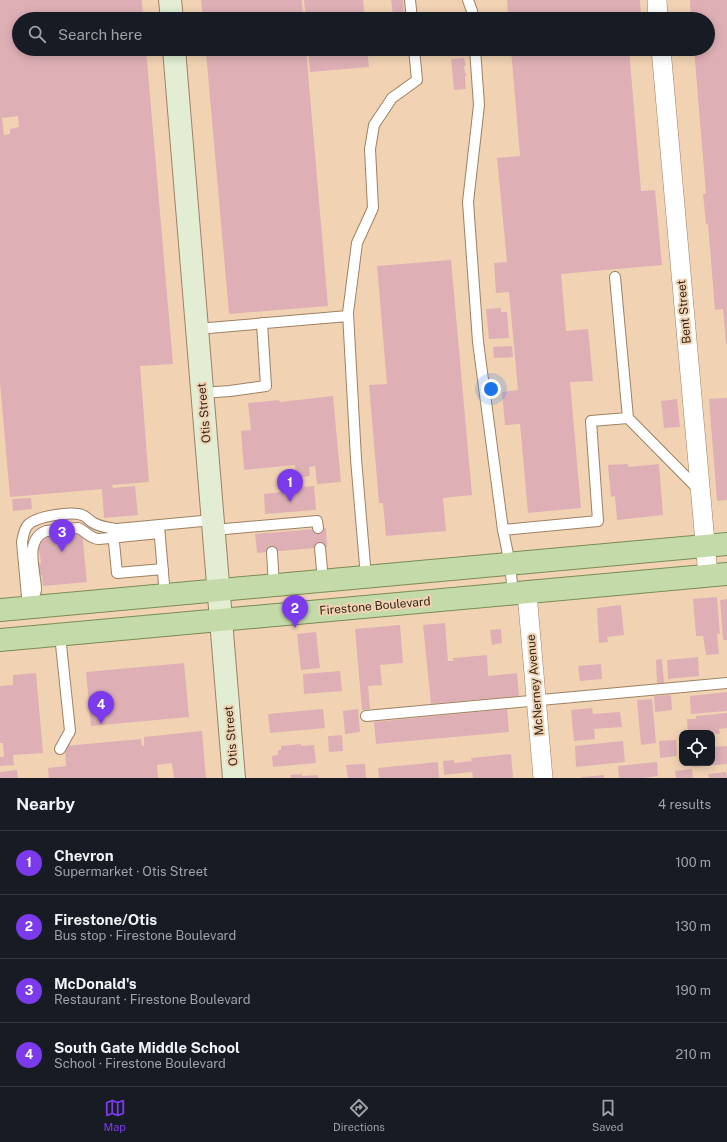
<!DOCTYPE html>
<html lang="en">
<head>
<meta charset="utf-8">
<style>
	body { margin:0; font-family:"Public Sans",sans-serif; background:#242831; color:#f1f3f6 }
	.controls { position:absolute; right:12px; bottom:12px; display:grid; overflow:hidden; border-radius:8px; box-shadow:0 2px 10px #0003 }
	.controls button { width:36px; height:36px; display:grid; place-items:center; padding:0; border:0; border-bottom:1px solid #363941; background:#171b24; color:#f1f3f6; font:20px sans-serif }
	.you { position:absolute; left:491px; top:389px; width:14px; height:14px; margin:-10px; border:3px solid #fff; border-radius:50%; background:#1a73e8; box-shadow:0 0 0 6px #1a73e833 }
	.badge { display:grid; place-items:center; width:26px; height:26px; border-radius:50%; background:#7c3aed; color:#fff; font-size:13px; font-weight:700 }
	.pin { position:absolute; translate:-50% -33px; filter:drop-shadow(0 1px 2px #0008) }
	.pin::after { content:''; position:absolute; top:21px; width:14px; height:12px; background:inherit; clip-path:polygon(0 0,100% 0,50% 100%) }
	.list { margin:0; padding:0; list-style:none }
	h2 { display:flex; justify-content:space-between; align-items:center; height:52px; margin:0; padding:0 16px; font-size:17px }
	h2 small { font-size:13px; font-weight:400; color:#9ea1a6 }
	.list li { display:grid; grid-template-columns:26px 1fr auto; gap:12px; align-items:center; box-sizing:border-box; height:64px; padding:0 16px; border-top:1px solid #363941 }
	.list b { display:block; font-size:15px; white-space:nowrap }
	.list p { margin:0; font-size:13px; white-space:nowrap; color:#9ea1a6 }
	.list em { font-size:13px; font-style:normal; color:#9ea1a6 }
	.icon { flex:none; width:22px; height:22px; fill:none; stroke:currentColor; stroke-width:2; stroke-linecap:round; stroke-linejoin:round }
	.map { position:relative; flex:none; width:727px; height:778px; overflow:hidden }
	.search { position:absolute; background:#171b24; box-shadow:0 2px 10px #0003; left:12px; right:12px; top:12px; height:44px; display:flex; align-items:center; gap:10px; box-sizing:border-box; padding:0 14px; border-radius:22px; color:#9ea1a6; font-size:15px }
	.sheet { height:308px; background:#171b24 }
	nav { display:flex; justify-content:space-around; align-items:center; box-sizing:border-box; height:56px; border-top:1px solid #363941; background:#171b24; font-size:11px; color:#9ea1a6 }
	nav a { display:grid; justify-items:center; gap:2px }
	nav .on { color:#7c3aed }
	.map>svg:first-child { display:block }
	.building { fill:#deb0b6; fill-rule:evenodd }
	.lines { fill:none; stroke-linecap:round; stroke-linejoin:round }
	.lane-casing { stroke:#9d8163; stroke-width:12 }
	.street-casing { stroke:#9d8163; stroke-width:20 }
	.secondary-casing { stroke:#9d8163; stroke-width:24 }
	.primary-casing { stroke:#798c52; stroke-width:24 }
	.lane { stroke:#fff; stroke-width:10 }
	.street { stroke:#fff; stroke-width:19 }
	.secondary { stroke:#e2edd4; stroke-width:22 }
	.primary { stroke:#c5daa9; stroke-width:22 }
	.labels { text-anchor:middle; stroke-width:4; stroke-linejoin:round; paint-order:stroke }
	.street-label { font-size:12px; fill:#33271b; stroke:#f1d3b3 }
</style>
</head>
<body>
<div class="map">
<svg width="727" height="778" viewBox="0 0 727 778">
	<rect width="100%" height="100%" fill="#f1d3b3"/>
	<!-- building -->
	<path class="building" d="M0 0H142L143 19H19V49H146L173 364 140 366 149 482 112 485 113 488 135 486 138 515 104 518 102 489 10 497 0 383ZM18 116 19 127 10 129V134L4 135 2 118Z
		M201 0H302L303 19H203Z
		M304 0H363L365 19H306Z
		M391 0H403L404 14 393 15Z
		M507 0H640L641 19H508Z
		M690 0H727V344H726L723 309 715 310 708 224H706L703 194H706L694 49H708V19H691Z
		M239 49H306L328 306 229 314 206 52Z
		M308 49H367L369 67 310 72Z
		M511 49H629L641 191 655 190 662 265 561 274 566 331 588 329 593 381 570 382 581 508 528 513 520 424 505 425 502 392 518 390 509 292 496 293 494 263 507 262 497 158 520 156Z
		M464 58 466 66H464L465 73H466L467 76H465L466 89 454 90 451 59Z
		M451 260 472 495 443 498 446 531 386 536 383 503H379L369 385 387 384 377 266Z
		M501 308V312H507L509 338 489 339 486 309Z
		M512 346 513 357 494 358 493 347Z
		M333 396 341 482 317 484 315 466 309 467 310 476 296 478 295 465 244 470 241 431 251 430 248 403 279 400 280 402Z
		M727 398V500L717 501 709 399Z
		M677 399 680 427 664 428 661 401Z
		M628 464V467L659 464 663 515 617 520 615 496 611 497 608 465Z
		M314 486 316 510 265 514 264 494 293 491 292 488Z
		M31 498 32 509 13 511 12 499Z
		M326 528 327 547 257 553 255 534Z
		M82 532 87 582 43 586 42 575H38L37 563H41L38 542 44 535Z
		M717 597 720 634H717L719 654 706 655 703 636H696L693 599Z
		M727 599V640H723L720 600Z
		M621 605 624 635 607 637 608 642 599 643 597 608Z
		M445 623 448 661H453V658L487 655 488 676 517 673 519 696 431 704 423 625Z
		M400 625 403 663 380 665 382 685 368 686 370 709 362 710 355 629Z
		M501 629 502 643 492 645 490 630Z
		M316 632 320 668 301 670 297 634Z
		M698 657 699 676 668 679 667 660Z
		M662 659 664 683H657L656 660Z
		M184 663 189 717 91 726 86 672Z
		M601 664 602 679 580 681 578 666Z
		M340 671 342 691 304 694 303 674Z
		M36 673 43 753 13 755 14 765 0 766V757H4L3 743H0V686L13 685V675Z
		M727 692V711L691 714 690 696Z
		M671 695 672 710 655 712 654 696Z
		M652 699 656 743 641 745 637 700Z
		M592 708 593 714 620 712 622 727 594 729 595 739 574 741 571 710Z
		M323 709 325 728 270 733 268 714Z
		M358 709 360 732 345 734 343 711Z
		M507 709 509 732 376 744 374 722Z
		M727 713V728L719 729 720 734 688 733 687 719H696V716Z
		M202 731 206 778H174L172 763 157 765 158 778H49L48 768 66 766 65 746 141 739 142 746H144V737Z
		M342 735 343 751 329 752 328 736Z
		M676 740 677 756 660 758 659 741Z
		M623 741 625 762 576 767 575 746Z
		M301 744V746L314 745 316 763 273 767 272 756 278 755V750H281V746Z
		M727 746V764L693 767V763H712V747Z
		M511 754 513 778H473L472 772 444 775 443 761 454 760V763L472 761 471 758Z
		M438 762 439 778H379L378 768Z
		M657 762 658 776 643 778H619L618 766Z
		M365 764 366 778H348L346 765Z
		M692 769 693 778H676L675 771Z
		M17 770 18 778H0V772Z
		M726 772 727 778H709L708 774Z
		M302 774V776L318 775V778H291L290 775Z
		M604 775V778H582V777Z"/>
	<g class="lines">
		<!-- lane casing -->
		<g class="lane-casing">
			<path id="lane" d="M410 0 412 19
				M468 0 472 11 473 19
				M475 49 479 105 468 202 478 342 503 530 510 564 513 594
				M615 277 628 418 699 490
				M197 329 348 316
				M202 393 230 391 266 386 262 323
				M159 526 165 596
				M214 530 317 521 318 528
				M503 530 598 521 591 421 628 418
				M113 532 117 573 163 569
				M320 548 323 581
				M272 552 274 586
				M366 577 356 459 348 313 357 243 373 208 370 149 374 125 392 98 417 80 414 49
				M28 608 22 542C23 537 24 529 28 525 36 516 72 511 82 515 86 516 89 520 92 522 99 527 109 528 117 529L213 520
				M28 608 34 597 36 590C36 572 23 540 46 531L78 528C86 531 90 539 99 539L159 533
				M60 635 70 731 60 749
				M366 716 727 683"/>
		</g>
		<!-- street casing -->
		<g class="street-casing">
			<path id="street" d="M657 0 658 19
				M661 49 708 576
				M527 593 543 778"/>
		</g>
		<!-- secondary casing -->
		<g class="secondary-casing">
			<path id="secondary" d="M170 0 172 19
				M174 49 234 778"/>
		</g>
		<!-- primary casing -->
		<g class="primary-casing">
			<path id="primary" d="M0 610 727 544
				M0 640 727 574"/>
		</g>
		<!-- lane -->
		<use href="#lane" class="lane"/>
		<!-- street -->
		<use href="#street" class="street"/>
		<!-- secondary -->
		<use href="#secondary" class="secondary"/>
		<!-- primary -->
		<use href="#primary" class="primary"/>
	</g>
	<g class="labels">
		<!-- street labels -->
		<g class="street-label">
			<text transform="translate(684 312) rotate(-95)" y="4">Bent Street</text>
			<text transform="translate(204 413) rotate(-95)" y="4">Otis Street</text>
			<text transform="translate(375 606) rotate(-5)" y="4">Firestone Boulevard</text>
			<text transform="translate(535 685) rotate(-95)" y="4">McNerney Avenue</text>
			<text transform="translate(231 736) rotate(-95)" y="4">Otis Street</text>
		</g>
	</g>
</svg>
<div class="controls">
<button><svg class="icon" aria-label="locate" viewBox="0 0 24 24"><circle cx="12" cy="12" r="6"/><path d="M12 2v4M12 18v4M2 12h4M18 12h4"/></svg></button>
</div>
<div class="you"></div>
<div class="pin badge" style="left:290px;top:502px">1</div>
<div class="pin badge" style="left:295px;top:628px">2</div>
<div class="pin badge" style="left:62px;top:552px">3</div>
<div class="pin badge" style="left:101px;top:724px">4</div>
<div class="search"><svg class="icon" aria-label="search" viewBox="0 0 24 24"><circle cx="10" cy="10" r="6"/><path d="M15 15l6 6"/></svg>Search here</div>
</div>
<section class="sheet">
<h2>Nearby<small>4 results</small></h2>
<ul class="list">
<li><span class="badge">1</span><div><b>Chevron</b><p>Supermarket · Otis Street</p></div><em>100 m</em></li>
<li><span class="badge">2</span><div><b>Firestone/Otis</b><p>Bus stop · Firestone Boulevard</p></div><em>130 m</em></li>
<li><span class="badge">3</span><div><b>McDonald's</b><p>Restaurant · Firestone Boulevard</p></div><em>190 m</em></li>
<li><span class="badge">4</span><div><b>South Gate Middle School</b><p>School · Firestone Boulevard</p></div><em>210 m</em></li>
</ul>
</section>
<nav>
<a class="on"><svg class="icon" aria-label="map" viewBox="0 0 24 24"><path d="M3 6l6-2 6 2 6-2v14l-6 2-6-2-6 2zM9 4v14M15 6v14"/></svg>Map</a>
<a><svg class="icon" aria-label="directions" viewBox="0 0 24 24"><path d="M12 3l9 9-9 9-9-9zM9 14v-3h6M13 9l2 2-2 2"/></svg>Directions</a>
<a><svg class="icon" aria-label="saved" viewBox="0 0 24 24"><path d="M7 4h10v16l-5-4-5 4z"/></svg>Saved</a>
</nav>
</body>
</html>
